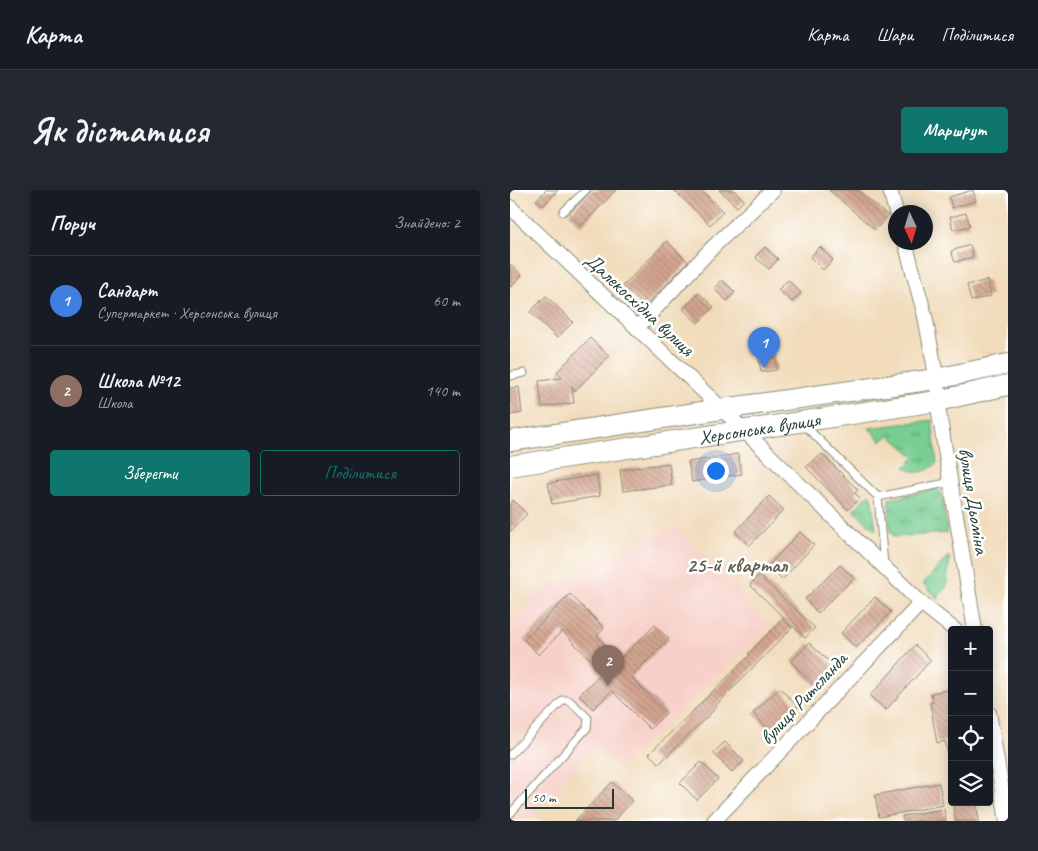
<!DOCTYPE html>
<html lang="uk">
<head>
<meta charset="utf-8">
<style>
	body { margin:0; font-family:Caveat,sans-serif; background:#242831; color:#f1f3f6 }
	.controls { position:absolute; right:15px; bottom:15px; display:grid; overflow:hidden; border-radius:5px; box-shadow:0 2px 12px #0003 }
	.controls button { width:45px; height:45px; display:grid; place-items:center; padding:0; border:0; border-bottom:1px solid #363941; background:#171b24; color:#f1f3f6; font:25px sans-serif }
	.compass { position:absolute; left:378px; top:15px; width:45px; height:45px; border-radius:50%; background:#171b24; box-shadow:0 2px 12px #0003; rotate:176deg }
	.scale { position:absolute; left:15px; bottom:12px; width:89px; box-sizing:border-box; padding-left:5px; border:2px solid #1f3d34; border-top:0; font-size:14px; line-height:18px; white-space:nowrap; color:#1f3d34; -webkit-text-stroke:4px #fff; paint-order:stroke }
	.you { position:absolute; left:205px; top:280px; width:18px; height:18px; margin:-12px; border:4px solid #fff; border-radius:50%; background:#1a73e8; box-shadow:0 0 0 8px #1a73e833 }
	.badge { display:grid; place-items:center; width:32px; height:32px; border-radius:50%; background:#0f766e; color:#fff; font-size:16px; font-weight:700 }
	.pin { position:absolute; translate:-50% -41px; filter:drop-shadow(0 1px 2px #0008) }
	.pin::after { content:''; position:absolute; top:26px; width:18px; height:15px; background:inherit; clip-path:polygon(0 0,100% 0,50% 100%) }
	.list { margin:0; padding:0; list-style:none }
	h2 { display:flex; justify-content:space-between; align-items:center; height:65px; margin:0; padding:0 20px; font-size:21px }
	h2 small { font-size:16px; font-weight:400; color:#9ea1a6 }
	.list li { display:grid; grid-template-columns:32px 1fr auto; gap:15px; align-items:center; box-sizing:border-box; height:90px; padding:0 20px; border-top:1px solid #363941 }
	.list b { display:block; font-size:19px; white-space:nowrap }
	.list p { margin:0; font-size:16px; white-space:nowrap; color:#9ea1a6 }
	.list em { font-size:16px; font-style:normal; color:#9ea1a6 }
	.actions { display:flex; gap:10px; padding:15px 20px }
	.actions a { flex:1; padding:11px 0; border:1px solid #0f766e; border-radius:5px; text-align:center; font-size:18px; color:#0f766e }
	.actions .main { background:#0f766e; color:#fff }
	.icon { flex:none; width:28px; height:28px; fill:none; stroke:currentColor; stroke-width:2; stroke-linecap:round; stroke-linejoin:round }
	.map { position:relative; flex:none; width:498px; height:631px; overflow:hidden; border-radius:5px }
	header { display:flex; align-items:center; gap:30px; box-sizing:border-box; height:70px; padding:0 25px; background:#171b24; border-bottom:1px solid #363941 }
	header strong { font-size:24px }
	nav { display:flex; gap:28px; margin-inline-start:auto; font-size:18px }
	.intro { display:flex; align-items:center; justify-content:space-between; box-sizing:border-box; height:120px; padding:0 30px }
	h1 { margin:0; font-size:35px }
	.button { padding:12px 22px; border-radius:5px; background:#0f766e; color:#fff; font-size:18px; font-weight:700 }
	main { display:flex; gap:30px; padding:0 30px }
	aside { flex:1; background:#171b24; border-radius:5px; box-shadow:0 2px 12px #0003 }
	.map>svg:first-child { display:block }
	.built { fill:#f7d1c9 }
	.grass { fill:url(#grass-tufts); stroke:#4b8563 }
	.building { fill:url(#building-back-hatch) }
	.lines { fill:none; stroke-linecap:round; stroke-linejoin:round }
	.lane-casing { stroke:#888c77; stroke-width:9 }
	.street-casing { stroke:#888c77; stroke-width:16 }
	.secondary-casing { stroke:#888c77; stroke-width:22 }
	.lane { stroke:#fff; stroke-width:7 }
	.street { stroke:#fff; stroke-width:14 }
	.secondary { stroke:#fff; stroke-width:20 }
	.labels { text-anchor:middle; stroke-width:5; stroke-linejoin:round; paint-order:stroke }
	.street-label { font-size:20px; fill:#1f3d34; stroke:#fff }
	.neighbourhood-label { font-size:21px; font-weight:bold; fill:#5e6154; stroke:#fff }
</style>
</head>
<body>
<header>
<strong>Карта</strong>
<nav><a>Карта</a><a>Шари</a><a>Поділитися</a></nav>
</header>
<div class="intro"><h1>Як дістатися</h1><a class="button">Маршрут</a></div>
<main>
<aside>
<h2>Поруч<small>Знайдено: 2</small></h2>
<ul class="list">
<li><span class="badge" style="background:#3f7fe0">1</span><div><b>Сандарт</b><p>Супермаркет · Херсонська вулиця</p></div><em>60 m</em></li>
<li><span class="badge" style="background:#8d6e63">2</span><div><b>Школа №12</b><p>Школа</p></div><em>140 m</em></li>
</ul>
<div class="actions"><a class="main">Зберегти</a><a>Поділитися</a></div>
</aside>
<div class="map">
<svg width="498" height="631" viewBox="0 0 498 631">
	<defs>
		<pattern id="grass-tufts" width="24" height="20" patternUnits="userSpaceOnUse" patternTransform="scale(1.25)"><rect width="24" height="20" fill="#77cd92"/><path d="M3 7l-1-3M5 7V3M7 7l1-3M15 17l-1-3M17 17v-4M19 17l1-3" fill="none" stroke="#61a878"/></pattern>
		<pattern id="building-back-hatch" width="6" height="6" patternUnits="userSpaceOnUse" patternTransform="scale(1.25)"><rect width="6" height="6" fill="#d4a590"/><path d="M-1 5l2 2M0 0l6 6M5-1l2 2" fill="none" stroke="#ab8876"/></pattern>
	</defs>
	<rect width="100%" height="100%" fill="#fff"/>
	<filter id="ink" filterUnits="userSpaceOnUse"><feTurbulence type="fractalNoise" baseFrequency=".02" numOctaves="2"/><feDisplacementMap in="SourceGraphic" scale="10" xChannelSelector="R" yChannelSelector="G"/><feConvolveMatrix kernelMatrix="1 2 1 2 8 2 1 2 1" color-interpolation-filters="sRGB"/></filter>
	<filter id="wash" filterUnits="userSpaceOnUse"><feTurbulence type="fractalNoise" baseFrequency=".0096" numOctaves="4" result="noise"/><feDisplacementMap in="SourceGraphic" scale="20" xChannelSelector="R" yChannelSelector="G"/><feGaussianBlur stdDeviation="1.12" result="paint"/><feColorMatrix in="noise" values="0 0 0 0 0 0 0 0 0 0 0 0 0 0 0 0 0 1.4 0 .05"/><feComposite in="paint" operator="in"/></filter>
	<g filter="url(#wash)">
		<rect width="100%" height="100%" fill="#f1dbba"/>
		<!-- built -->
		<path class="built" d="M165 335 261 436 109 579 86 556 19 631H0V434L25 404Z"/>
		<!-- grass -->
		<path class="grass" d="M422 230 427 273C417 282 407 286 395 277L405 267 379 245 371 251 359 238Z
			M427 299 432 303 437 343 384 347 380 341 379 309Z
			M359 304 362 309 366 341 343 320Z
			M438 366 440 368 436 398 427 408 413 394Z"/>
		<g id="blocks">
			<!-- building -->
			<path class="building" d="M36 0H48L33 16 26 10Z
				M82 0H106L71 36 59 24Z
				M164 0H191L213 22 200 35Z
				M209 0H224L234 10 227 17Z
				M319 0H348L378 26 365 40Z
				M463 0 466 11 442 18 439 7Z
				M456 23 460 36 443 40 440 27Z
				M157 51 178 72 135 116 113 96Z
				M460 55 463 67 445 72 441 61Z
				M255 57 268 69 259 79 245 67Z
				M310 57 323 70 313 80 300 67Z
				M0 74 12 85 1 97 0 96Z
				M212 90 225 102 217 111 204 99Z
				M278 90 291 103 282 112 268 100Z
				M478 90 481 106 461 111 457 95Z
				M189 103 204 117 188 133 173 119Z
				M36 106 63 132 47 148 20 122Z
				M80 148 99 166 65 201 62 197 64 213 32 217 29 191 52 188 47 182Z
				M262 153 267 180 251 182 247 155Z
				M9 197 12 223 0 225V198Z
				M228 264 232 284 182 292 178 272Z
				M312 264 348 300 345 303 350 308 338 320 296 277Z
				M159 273 162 295 113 301 110 280Z
				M87 285 90 306 42 314 38 293Z
				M259 306 274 320 239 356 225 342Z
				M3 310 17 324 0 342V314Z
				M290 342 304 355 272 390 258 376Z
				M330 375 344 388 308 423 295 409Z
				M249 385 305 438 295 448 240 395Z
				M60 404 94 438 87 446 110 469 145 435 159 449 121 487 156 523 140 539 102 501 83 519 69 505 93 482 52 441 29 465 14 450Z
				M365 407 381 422 346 458 331 443Z
				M273 429 282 438 206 515 207 517 149 574 139 564 240 465 238 464Z
				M299 453 324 476 306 496 281 472Z
				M405 455 421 470 376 520 360 506Z
				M270 498 288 517 261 542 243 523Z
				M442 499V570H439L435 551 427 553 420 513 423 512 421 503Z
				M215 552 234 571 222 582 203 563Z
				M191 572 208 589 187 610 170 593Z
				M102 592 122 611 104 631H65Z
				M429 593 433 615 369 627 365 605Z
				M443 612H466L469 631H445Z
				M434 619 436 631H393L392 626Z"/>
		</g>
	</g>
	<g filter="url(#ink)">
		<use href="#blocks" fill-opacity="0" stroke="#888c77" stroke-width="1"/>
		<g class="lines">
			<!-- lane casing -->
			<g class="lane-casing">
				<path id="lane" d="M53 22 76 0
					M0 186 14 183
					M294 235 368 307 374 375
					M368 307 441 292
					M0 565 53 510H58L61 512 78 528 77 538 0 624"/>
			</g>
			<!-- street casing -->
			<g class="street-casing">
				<path id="street" d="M380 0 386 22
					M0 17 212 219 411 413 445 440
					M395 52 415 126 428 196 427 211 465 440
					M127 138 203 57 263 0
					M479 523 497 631
					M204 631 411 413"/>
			</g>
			<!-- secondary casing -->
			<g class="secondary-casing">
				<g id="secondary">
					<path d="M0 251 212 219 426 189 498 174"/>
					<path id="s1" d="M0 276 427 211 498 195"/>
				</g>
			</g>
			<!-- lane -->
			<use href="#lane" class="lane"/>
			<!-- street -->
			<use href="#street" class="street"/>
			<!-- secondary -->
			<use href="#secondary" class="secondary"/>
		</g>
	</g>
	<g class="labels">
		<!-- street labels -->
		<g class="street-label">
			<text transform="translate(130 114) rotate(43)" y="7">Далекосхідна вулиця</text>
			<text dy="7" stroke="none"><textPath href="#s1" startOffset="252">Херсонська вулиця</textPath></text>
			<text transform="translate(464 311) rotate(81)" y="7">вулиця Дьоміна</text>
			<text transform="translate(293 508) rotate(-47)" y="7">вулиця Ритсланда</text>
		</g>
		<!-- neighbourhood labels -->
		<g class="neighbourhood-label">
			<text x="227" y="382">25-й квартал</text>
		</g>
	</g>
</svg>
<div class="controls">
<button>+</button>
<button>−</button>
<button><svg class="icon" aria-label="locate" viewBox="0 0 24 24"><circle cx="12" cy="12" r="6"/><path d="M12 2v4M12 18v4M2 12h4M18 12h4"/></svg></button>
<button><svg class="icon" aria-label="layers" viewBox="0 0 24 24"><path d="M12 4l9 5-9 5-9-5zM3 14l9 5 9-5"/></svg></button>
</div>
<svg class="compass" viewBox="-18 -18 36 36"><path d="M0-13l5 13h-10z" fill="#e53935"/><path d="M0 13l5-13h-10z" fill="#9ea1a6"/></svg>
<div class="scale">50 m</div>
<div class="you"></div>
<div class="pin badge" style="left:254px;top:178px;background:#3f7fe0">1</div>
<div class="pin badge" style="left:98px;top:496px;background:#8d6e63">2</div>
</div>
</main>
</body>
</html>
